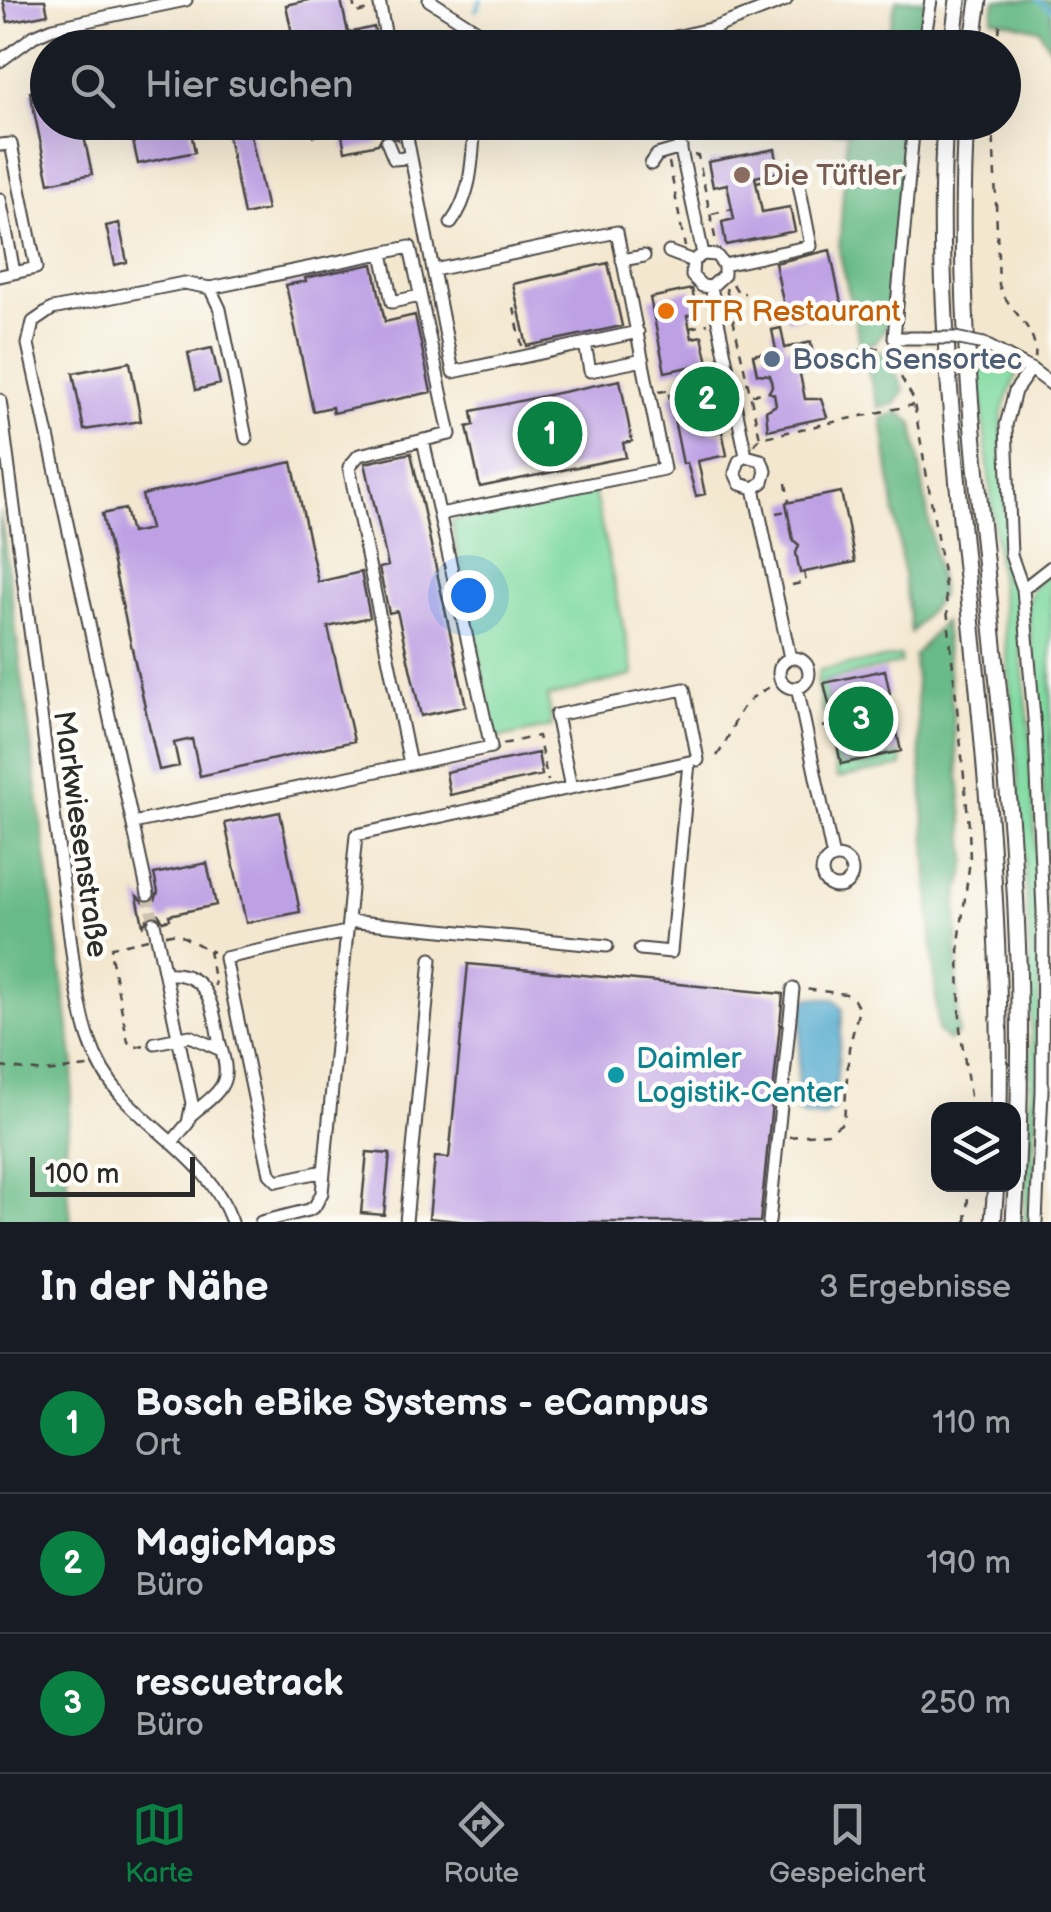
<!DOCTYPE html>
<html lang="de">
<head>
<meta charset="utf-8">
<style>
	body { margin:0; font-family:"Balsamiq Sans",sans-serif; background:#20242c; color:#f1f3f6 }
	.controls { position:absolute; right:30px; bottom:30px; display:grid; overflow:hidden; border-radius:20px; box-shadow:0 10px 40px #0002 }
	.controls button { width:90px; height:90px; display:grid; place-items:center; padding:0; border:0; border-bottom:2px solid #363941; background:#171b24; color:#f1f3f6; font:50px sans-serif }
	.scale { position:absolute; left:30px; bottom:25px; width:165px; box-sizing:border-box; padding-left:10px; border:5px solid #2b2b2b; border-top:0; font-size:28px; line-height:35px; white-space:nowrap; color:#2b2b2b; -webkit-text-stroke:8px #fdfcf7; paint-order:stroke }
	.you { position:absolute; left:468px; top:595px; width:35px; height:35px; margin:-25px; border:8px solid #fff; border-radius:50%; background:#1a73e8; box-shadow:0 0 0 15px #1a73e833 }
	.badge { display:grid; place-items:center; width:65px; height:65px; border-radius:50%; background:#0b8043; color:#fff; font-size:32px; font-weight:700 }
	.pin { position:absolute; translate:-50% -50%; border:5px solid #fff; box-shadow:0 2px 10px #0006 }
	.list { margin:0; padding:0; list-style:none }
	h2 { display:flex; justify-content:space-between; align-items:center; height:130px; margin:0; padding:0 40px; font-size:42px }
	h2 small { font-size:32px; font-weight:400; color:#9ea1a6 }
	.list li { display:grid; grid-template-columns:65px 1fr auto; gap:30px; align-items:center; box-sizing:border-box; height:140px; padding:0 40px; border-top:2px solid #363941 }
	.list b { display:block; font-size:38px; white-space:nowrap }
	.list p { margin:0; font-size:32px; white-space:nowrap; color:#9ea1a6 }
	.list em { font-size:32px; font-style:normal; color:#9ea1a6 }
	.icon { flex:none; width:55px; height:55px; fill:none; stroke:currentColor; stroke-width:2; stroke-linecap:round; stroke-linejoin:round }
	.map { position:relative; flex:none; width:1051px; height:1222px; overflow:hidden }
	.search { position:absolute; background:#171b24; box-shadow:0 10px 40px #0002; left:30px; right:30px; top:30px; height:110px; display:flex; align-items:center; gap:25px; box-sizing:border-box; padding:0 35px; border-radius:55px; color:#9ea1a6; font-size:38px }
	.sheet { height:550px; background:#171b24 }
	nav { display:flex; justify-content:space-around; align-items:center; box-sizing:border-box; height:140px; border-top:2px solid #363941; background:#171b24; font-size:28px; color:#9ea1a6 }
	nav a { display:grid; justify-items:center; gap:5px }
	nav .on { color:#0b8043 }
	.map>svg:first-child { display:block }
	.green { fill:#80daa1; stroke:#568266; stroke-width:2.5 }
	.forest { fill:#68ba87; stroke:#4a7259; stroke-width:2.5 }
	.water { fill:#50a8cd; stroke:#3e6a7c; stroke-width:2.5 }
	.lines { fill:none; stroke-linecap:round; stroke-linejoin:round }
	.stream { stroke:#50a8cd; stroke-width:4 }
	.building { fill:#bea1e4 }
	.minor-tunnel { stroke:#cbc1ae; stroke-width:11; stroke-dasharray:11 5.5; stroke-linecap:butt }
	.minor-casing { stroke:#494744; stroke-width:15 }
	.highway-casing { stroke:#494744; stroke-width:19 }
	.path { stroke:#494744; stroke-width:2.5; stroke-dasharray:8 8; stroke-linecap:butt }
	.minor { stroke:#fff; stroke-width:11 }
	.highway { stroke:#fff; stroke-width:15 }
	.minor-bridge-casing { stroke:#494744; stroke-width:15; stroke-linecap:butt }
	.minor-bridge { stroke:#fff; stroke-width:11 }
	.education-dot { fill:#8d6e63; stroke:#fdfcf7; stroke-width:4 }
	.food-dot { fill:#e8710a; stroke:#fdfcf7; stroke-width:4 }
	.service-dot { fill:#5c6f8a; stroke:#fdfcf7; stroke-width:4 }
	.culture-dot { fill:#0f9aa8; stroke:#fdfcf7; stroke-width:4 }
	.labels { text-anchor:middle; stroke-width:9; stroke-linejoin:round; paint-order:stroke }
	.education-label { font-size:30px; fill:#785e54; stroke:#fdfcf7; text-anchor:start }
	.food-label { font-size:30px; fill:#c56008; stroke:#fdfcf7; text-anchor:start }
	.service-label { font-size:30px; fill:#4e5e75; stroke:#fdfcf7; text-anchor:start }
	.street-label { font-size:30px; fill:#2b2b2b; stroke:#fdfcf7 }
	.culture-label { font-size:30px; fill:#0d838f; stroke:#fdfcf7; text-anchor:start }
</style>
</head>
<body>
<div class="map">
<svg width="1051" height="1222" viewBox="0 0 1051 1222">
	<rect width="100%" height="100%" fill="#fdfcf7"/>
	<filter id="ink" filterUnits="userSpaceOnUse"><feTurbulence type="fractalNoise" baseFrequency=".01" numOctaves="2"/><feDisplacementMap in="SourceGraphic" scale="20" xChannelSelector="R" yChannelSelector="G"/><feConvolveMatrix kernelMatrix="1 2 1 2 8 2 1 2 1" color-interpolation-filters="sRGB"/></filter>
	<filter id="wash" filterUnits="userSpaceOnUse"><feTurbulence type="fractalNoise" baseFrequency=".0048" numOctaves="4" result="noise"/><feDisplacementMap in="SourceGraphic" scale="40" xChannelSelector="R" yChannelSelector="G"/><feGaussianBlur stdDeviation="2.25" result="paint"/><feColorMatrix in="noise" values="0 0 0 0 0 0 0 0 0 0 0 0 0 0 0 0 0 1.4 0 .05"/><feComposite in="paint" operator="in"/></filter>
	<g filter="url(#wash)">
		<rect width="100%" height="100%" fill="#f3e7cf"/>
		<!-- green -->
		<path class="green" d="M977 354C994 355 1008 358 1017 373L1002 413V425L1008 556 1018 592 1017 616 1030 731 1039 912V1065L1032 1222H1024C1029 1139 1033 1055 1030 972 1022 766 996 560 977 354Z
			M594 491 634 675 548 697 552 727 495 739 451 521Z
			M1051 572V910L1048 911 1041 730 1027 607 1032 589Z
			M900 656 901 663 824 681 830 712 823 714 817 682 820 670Z
			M835 736 841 766 901 754 902 766 837 778 828 738Z"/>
		<!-- forest -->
		<path class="forest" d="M896 0H925L917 47H885Z
			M995 0H1051V51L1039 29 992 18Z
			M753 123H907L888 324 876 342 861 347 839 251 847 132 753 130Z
			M871 352H886L904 391 895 404 879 408 865 361Z
			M899 412 913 423 941 595 911 633 882 418Z
			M0 512 74 1065 65 1157 71 1222H0Z
			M944 621 967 861 957 902 958 1034 948 1041 938 1031 914 656Z"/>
		<!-- water -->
		<path class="water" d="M810 997 835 999 843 1008 834 1109 824 1117 804 1116 795 1110 803 1006Z"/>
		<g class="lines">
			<!-- stream -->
			<path class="stream" d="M1037 0 1051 9
				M476 10 481 0"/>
		</g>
		<g id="blocks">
			<!-- building -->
			<path class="building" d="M3 0H45L48 14 8 22Z
				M308 0H341L348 33 374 27 378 48H295L286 5Z
				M48 88V122H81L92 174 49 183 30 92Z
				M129 122H189L195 152 138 164Z
				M225 122H248L267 210 244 215Z
				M312 122H394L398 140 384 133 378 144 345 151 341 130 314 136Z
				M775 149 779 172 755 177 762 212 790 207 795 231 726 245 722 222 734 219 727 184 713 187 708 162Z
				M119 223 127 262 115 265 106 226Z
				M830 250 842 308 787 320 775 263Z
				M608 263 622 326 527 346 513 284Z
				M373 264 385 322 415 315 431 392 333 413 332 407 313 411 286 285 306 281 305 278Z
				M692 289 697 313 687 316 692 338 702 336 708 363 665 372 650 298Z
				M781 328 785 348 811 342 813 363 799 369 805 399H821L827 417 768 430 766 411 776 405 774 394 769 392 772 386 770 375 757 374 753 355 776 350 772 330Z
				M212 348 220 384 196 390 188 353Z
				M130 362 141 421 84 430 73 373Z
				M620 380 632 441 623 443 626 457 480 487 467 427 474 425 472 411Z
				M712 385 717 408 707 410 712 433 722 431 727 455 698 461 705 494 696 496 687 463 683 464 669 395Z
				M411 453 466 706 421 716 397 611 389 613 379 568 388 566 365 463Z
				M292 462 318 582 361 572 370 617 328 627 354 741 200 776 192 739 174 743 179 766 159 770 102 514 125 509 131 533 150 529 142 495Z
				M841 492 855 562 800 573 796 553 799 545 793 540 786 503Z
				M885 670 890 694 870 699 878 733 896 729 901 751 841 764 836 740 847 738 840 705 830 708 824 683Z
				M538 753 542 775 450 795 446 772Z
				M280 812 300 912 246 923 225 823Z
				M207 863 216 905 169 915 170 919 163 921 158 914H151L143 925 137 896 146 903 155 900 158 892 154 874Z
				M468 964 783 994 760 1222H468L429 1218 435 1157 449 1158Z
				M367 1152 390 1154 384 1215 361 1213Z"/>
		</g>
	</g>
	<g filter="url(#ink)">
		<use href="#blocks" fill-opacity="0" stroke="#494744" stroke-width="2.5"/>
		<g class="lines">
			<!-- minor-tunnel -->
			<path class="minor-tunnel" d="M148 894 154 923"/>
			<!-- minor casing -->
			<g class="minor-casing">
				<path id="minor" d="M379 0 388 48
					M429 0 485 36 517 48
					M628 48 714 28 786 0
					M923 48 931 0
					M0 61 34 36 53 28 186 0
					M404 122 453 372 638 332
					M675 122 703 254
					M914 122 894 338H921
					M387 142 394 159 405 158 410 153
					M0 145 11 144 36 268 0 276
					M651 164 657 155 681 148
					M0 199 14 272
					M451 223C473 194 472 157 475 122
					M669 252 693 261
					M382 253 392 302 420 296
					M703 254 716 255 724 265V275L711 287
					M703 254 693 261 692 276 702 286 711 287
					M622 260 644 256
					M724 265 811 246 797 174
					M434 270 617 232 664 469 440 514
					M711 287 746 456
					M585 344 590 371 643 360
					M984 344 1031 369 1051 384
					M1031 369 1015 391 1006 425 1011 555 1023 589 1035 730 1043 912 1042 1091 1036 1222
					M0 400 75 975C82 1020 90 1061 122 1096 161 1139 211 1164 232 1222
					M746 456 761 460 766 471 763 482 754 488
					M746 456 739 461 735 473 740 484 754 488
					M754 488 790 658
					M1023 589 1051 567
					M779 673a15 15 0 1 1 30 0a15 15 0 1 1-30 0Z
					M797 687 833 858
					M410 764 491 747 423 440
					M571 788 556 715 684 689 698 760
					M133 823 410 764 349 467 359 455 450 434 410 247 210 288
					M822 872a15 15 0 1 1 30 0a15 15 0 1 1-30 0Z
					M148 894 28 344 33 322 52 309 184 283 210 288 220 309 246 438
					M348 921 356 835 689 762 671 952 640 949
					M154 923 192 1103 188 1123 173 1141
					M165 974C209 971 213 1007 219 1040 222 1052 228 1068 224 1080 220 1094 202 1105 191 1115
					M155 1043 190 1036 221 1050
					M324 1171 277 1181 270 1174 225 958 346 932
					M261 1222 309 1210 315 1206 322 1193 348 921 607 946
					M406 1222 431 959
					M769 1222 793 989"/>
			</g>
			<!-- highway casing -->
			<g class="highway-casing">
				<path id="highway" d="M952 48 958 0
					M972 48 979 0
					M945 122C935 285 954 447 970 608 987 775 1002 942 999 1110
					M966 122C953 338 987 553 1006 767 1020 918 1024 1070 1014 1222
					M993 1222 996 1184"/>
			</g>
			<!-- path -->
			<path class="path" d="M353 0 355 13 369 10
				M997 48 1000 25
				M993 122 999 285C1008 312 1039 327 1035 358
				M694 155 698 156 716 242
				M669 162 685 247
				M756 182 784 177
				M712 214 732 209
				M733 284 739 294 745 293
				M726 288 760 438
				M514 308 522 346
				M690 328 708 324
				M893 347 894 365 913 398 930 494 944 579 969 826 970 860 959 943 960 1028 972 1110
				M855 351 888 347
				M659 392 719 380
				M752 395 770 391
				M711 424 728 420
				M754 445 760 438 913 405
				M786 483 789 502
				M776 513 787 511
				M792 585 806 582 804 572
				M822 727 844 722
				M503 744 538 736 548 781
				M717 756C741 721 731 703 777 684
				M166 935 176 933 213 952
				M209 950 215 986
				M144 1045 136 1047 128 1042 110 951 112 947 148 939
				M0 1067 44 1072 88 1067
				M789 1137 828 1133 844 1122 849 1048 859 1009 854 1000 846 994 804 989
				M966 1222 969 1184"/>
			<!-- minor -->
			<use href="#minor" class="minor"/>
			<!-- highway -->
			<use href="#highway" class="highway"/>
			<!-- minor-bridge casing -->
			<g class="minor-bridge-casing">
				<path id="minor-bridge" d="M921 338H955L984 344"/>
			</g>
			<!-- minor-bridge -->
			<use href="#minor-bridge" class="minor-bridge"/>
		</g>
	</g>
	<!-- markers -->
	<circle class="education-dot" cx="742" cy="175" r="10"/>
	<circle class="food-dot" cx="666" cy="311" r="10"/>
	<circle class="service-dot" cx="772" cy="359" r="10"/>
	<circle class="culture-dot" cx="616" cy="1075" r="10"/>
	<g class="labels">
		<!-- education labels -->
		<g class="education-label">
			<text x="762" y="185">Die Tüftler</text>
		</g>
		<!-- food labels -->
		<g class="food-label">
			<text x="686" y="321">TTR Restaurant</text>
		</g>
		<!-- service labels -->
		<g class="service-label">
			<text x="792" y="369">Bosch Sensortec</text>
		</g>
		<!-- street labels -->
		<g class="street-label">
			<text transform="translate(81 834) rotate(82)" y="10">Markwiesenstraße</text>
		</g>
		<!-- culture labels -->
		<g class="culture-label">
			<text x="636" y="1068">Daimler<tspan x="636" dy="34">Logistik-Center</tspan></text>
		</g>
	</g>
</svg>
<div class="controls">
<button><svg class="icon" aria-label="layers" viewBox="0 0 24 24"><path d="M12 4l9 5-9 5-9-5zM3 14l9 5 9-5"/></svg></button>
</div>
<div class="scale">100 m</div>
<div class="you"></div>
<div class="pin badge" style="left:550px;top:434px">1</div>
<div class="pin badge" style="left:707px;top:399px">2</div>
<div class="pin badge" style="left:861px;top:719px">3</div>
<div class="search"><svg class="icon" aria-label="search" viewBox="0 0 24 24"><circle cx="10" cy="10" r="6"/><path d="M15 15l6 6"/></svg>Hier suchen</div>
</div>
<section class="sheet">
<h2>In der Nähe<small>3 Ergebnisse</small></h2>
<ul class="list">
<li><span class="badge">1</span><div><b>Bosch eBike Systems - eCampus</b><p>Ort</p></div><em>110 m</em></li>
<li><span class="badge">2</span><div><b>MagicMaps</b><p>Büro</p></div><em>190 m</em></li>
<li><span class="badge">3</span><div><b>rescuetrack</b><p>Büro</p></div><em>250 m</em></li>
</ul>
</section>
<nav>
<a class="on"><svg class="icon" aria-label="map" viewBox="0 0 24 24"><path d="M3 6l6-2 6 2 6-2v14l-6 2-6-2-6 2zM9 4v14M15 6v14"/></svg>Karte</a>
<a><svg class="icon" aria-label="directions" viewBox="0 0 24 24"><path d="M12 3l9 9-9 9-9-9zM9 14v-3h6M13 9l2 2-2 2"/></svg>Route</a>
<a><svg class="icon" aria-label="saved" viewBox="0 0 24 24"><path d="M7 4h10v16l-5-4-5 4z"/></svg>Gespeichert</a>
</nav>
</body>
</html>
